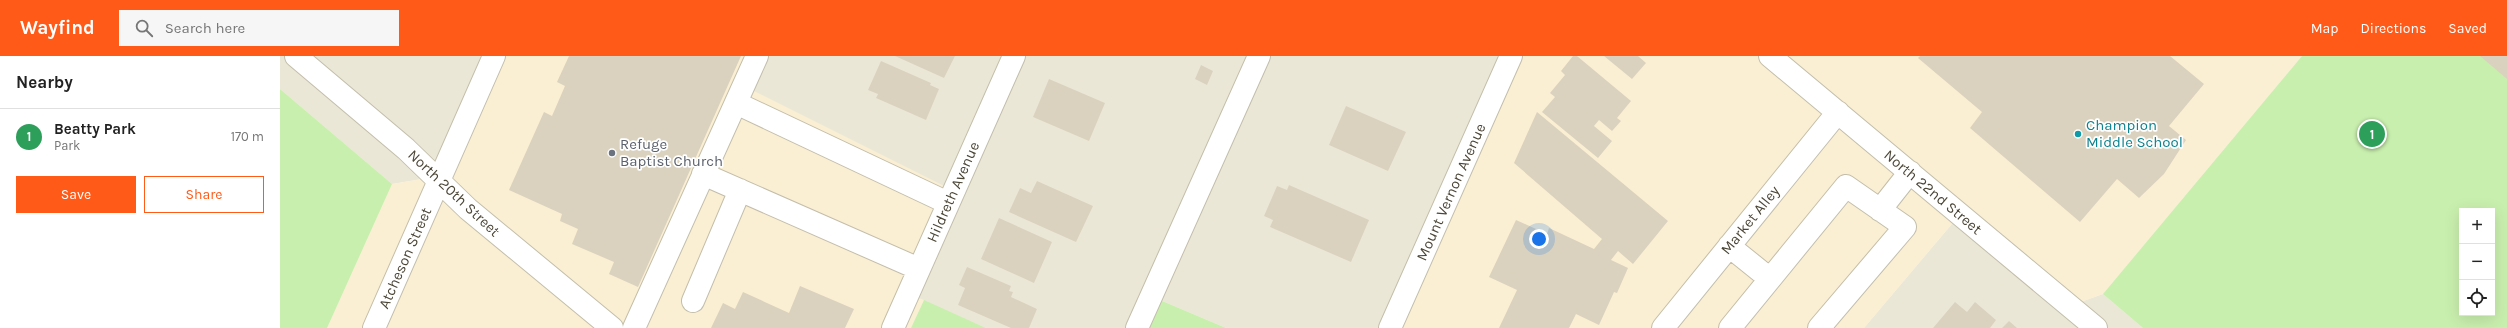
<!DOCTYPE html>
<html lang="en">
<head>
<meta charset="utf-8">
<style>
	body { margin:0; font-family:Karla,sans-serif; background:#f6f6f6; color:#222 }
	.controls { position:absolute; right:12px; bottom:12px; display:grid; overflow:hidden; border-radius:0px; box-shadow:0 4px 16px #0002 }
	.controls button { width:36px; height:36px; display:grid; place-items:center; padding:0; border:0; border-bottom:1px solid #e0e0e0; background:#fff; color:#222; font:20px sans-serif }
	.you { position:absolute; left:1259px; top:183px; width:14px; height:14px; margin:-10px; border:3px solid #fff; border-radius:50%; background:#1a73e8; box-shadow:0 0 0 6px #1a73e833 }
	.badge { display:grid; place-items:center; width:26px; height:26px; border-radius:50%; background:#ff5a18; color:#fff; font-size:13px; font-weight:700 }
	.pin { position:absolute; translate:-50% -50%; border:2px solid #fff; box-shadow:0 1px 4px #0006 }
	.list { margin:0; padding:0; list-style:none }
	h2 { display:flex; justify-content:space-between; align-items:center; height:52px; margin:0; padding:0 16px; font-size:17px }
	h2 small { font-size:13px; font-weight:400; color:#767676 }
	.list li { display:grid; grid-template-columns:26px 1fr auto; gap:12px; align-items:center; box-sizing:border-box; height:56px; padding:0 16px; border-top:1px solid #e0e0e0 }
	.list b { display:block; font-size:15px; white-space:nowrap }
	.list p { margin:0; font-size:13px; white-space:nowrap; color:#767676 }
	.list em { font-size:13px; font-style:normal; color:#767676 }
	.actions { display:flex; gap:8px; padding:12px 16px }
	.actions a { flex:1; padding:9px 0; border:1px solid #ff5a18; border-radius:0px; text-align:center; font-size:14px; color:#ff5a18 }
	.actions .main { background:#ff5a18; color:#fff }
	.icon { flex:none; width:22px; height:22px; fill:none; stroke:currentColor; stroke-width:2; stroke-linecap:round; stroke-linejoin:round }
	.map { position:relative; flex:none; width:2227px; height:272px; overflow:hidden }
	header { display:flex; align-items:center; gap:24px; box-sizing:border-box; height:56px; padding:0 20px; background:#ff5a18; color:#fff }
	header strong { font-size:19px }
	nav { display:flex; gap:22px; margin-inline-start:auto; font-size:14px }
	.search { width:280px; height:36px; background:#f6f6f6; display:flex; align-items:center; gap:10px; box-sizing:border-box; padding:0 14px; border-radius:0px; color:#767676; font-size:15px }
	main { display:flex }
	aside { flex:1; background:#fff }
	.map>svg:first-child { display:block }
	.residential { fill:#ebe7d7 }
	.commercial { fill:#faefd3 }
	.green { fill:#c9efae; fill-rule:evenodd }
	.building { fill:#dad2be }
	.lines { fill:none; stroke-linecap:round; stroke-linejoin:round }
	.minor-casing { stroke:#c3beab; stroke-width:24 }
	.minor { stroke:#fff; stroke-width:22 }
	.culture-dot { fill:#0f9aa8; stroke:#fff; stroke-width:1.5 }
	.worship-dot { fill:#6b7280; stroke:#fff; stroke-width:1.5 }
	.labels { text-anchor:middle; stroke-width:3.5; stroke-linejoin:round; paint-order:stroke }
	.culture-label { font-size:15px; fill:#0d838f; stroke:#fff; text-anchor:start }
	.worship-label { font-size:15px; fill:#5b616d; stroke:#fff; text-anchor:start }
	.street-label { font-size:15px; fill:#4c4637; stroke:#fff }
</style>
</head>
<body>
<header>
<strong>Wayfind</strong>
<div class="search"><svg class="icon" aria-label="search" viewBox="0 0 24 24"><circle cx="10" cy="10" r="6"/><path d="M15 15l6 6"/></svg>Search here</div>
<nav><a>Map</a><a>Directions</a><a>Saved</a></nav>
</header>
<main>
<aside>
<h2>Nearby<small></small></h2>
<ul class="list">
<li><span class="badge" style="background:#2e9e5b">1</span><div><b>Beatty Park</b><p>Park</p></div><em>170 m</em></li>
</ul>
<div class="actions"><a class="main">Save</a><a>Share</a></div>
</aside>
<div class="map">
<svg width="2227" height="272" viewBox="0 0 2227 272">
	<rect width="100%" height="100%" fill="#f6f4ea"/>
	<!-- residential -->
	<path class="residential" d="M0 0H207L154 121 112 128 0 33Z
		M479 0H1226L1107 272H946L868 239 855 272H706L623 236 466 31Z
		M1682 156 1795 248 1823 238 1863 272H1584Z"/>
	<!-- commercial -->
	<path class="commercial" d="M207 0H479L466 31 670 133 623 236 644 244 631 272H47L112 128 154 121Z
		M1226 0H2022L1823 238 1795 248 1682 156 1584 272H1107Z"/>
	<!-- green -->
	<path class="green" d="M2022 0H2227V272H1863L1823 238ZM2182 155H2212V257H2182Z
		M0 33 112 128 47 272H0Z
		M868 239 946 272H855Z
		M644 244 706 272H631Z"/>
	<!-- building -->
	<path class="building" d="M289 0H461L358 231 329 218 334 206 292 188 298 173 280 165 282 158 229 134 264 56 272 60 285 30 277 26Z
		M615 0H675L664 22Z
		M1293 0H1297L1351 45 1337 62 1341 65 1332 75 1319 64 1314 70 1332 85 1318 102 1262 56 1275 41 1270 37 1285 19 1281 15Z
		M1324 0H1358L1366 7 1352 23Z
		M1640 0H1890L1924 28 1889 70 1906 84 1884 118 1859 142 1837 123 1800 166 1690 72 1702 56 1638 2Z
		M2200 0H2227V23Z
		M601 5 651 27 650 29 659 33 646 64 596 42 598 38 588 34Z
		M921 9 933 15 927 29 915 23Z
		M769 23 825 47 809 85 753 61Z
		M1066 50 1126 76 1108 115 1049 89Z
		M1257 56 1388 165 1353 208 1338 195 1331 204 1348 212 1337 237 1334 236 1319 269 1296 258 1289 272H1219L1237 234 1209 221 1236 164 1267 178 1269 172 1314 193 1322 183 1234 107Z
		M757 125 813 150 796 186 729 156 740 132 751 137Z
		M1009 129 1089 164 1071 206 990 171 993 164 984 160 997 130 1007 134Z
		M719 162 772 186 754 227 701 203Z
		M687 211 731 230 729 235 733 236 731 241 757 253 749 272H731L678 249 685 232 679 229Z
		M520 230 574 253 565 272H431L443 247 455 253 463 236 509 257Z
		M1675 246 1687 256 1695 246 1716 264 1710 272H1653Z
		M1729 265 1737 272H1722Z"/>
	<g class="lines">
		<!-- minor casing -->
		<g class="minor-casing">
			<path id="minor" d="M16 0 126 93 188 153 332 272
				M1490 0 1816 272
				M456 47 668 147
				M423 118 639 213
				M1600 154 1630 116
				M1449 190 1490 223
				M413 245 460 134
				M94 272 214 0
				M354 272 477 0
				M613 272 734 0
				M857 272 979 0
				M1110 272 1231 0
				M1383 272 1558 56
				M1450 272 1566 130 1625 171 1539 272"/>
		</g>
		<!-- minor -->
		<use href="#minor" class="minor"/>
	</g>
	<!-- markers -->
	<circle class="culture-dot" cx="1798" cy="78" r="4"/>
	<circle class="worship-dot" cx="332" cy="97" r="4"/>
	<g class="labels">
		<!-- culture labels -->
		<g class="culture-label">
			<text x="1806" y="74">Champion<tspan x="1806" dy="17">Middle School</tspan></text>
		</g>
		<!-- worship labels -->
		<g class="worship-label">
			<text x="340" y="93">Refuge<tspan x="340" dy="17">Baptist Church</tspan></text>
		</g>
		<!-- street labels -->
		<g class="street-label">
			<text transform="translate(673 136) rotate(-66)" y="5">Hildreth Avenue</text>
			<text transform="translate(1171 136) rotate(-66)" y="5">Mount Vernon Avenue</text>
			<text transform="translate(1653 136) rotate(40)" y="5">North 22nd Street</text>
			<text transform="translate(174 137) rotate(43)" y="5">North 20th Street</text>
			<text transform="translate(1470 164) rotate(-51)" y="5">Market Alley</text>
			<text transform="translate(125 202) rotate(-66)" y="5">Atcheson Street</text>
		</g>
	</g>
</svg>
<div class="controls">
<button>+</button>
<button>−</button>
<button><svg class="icon" aria-label="locate" viewBox="0 0 24 24"><circle cx="12" cy="12" r="6"/><path d="M12 2v4M12 18v4M2 12h4M18 12h4"/></svg></button>
</div>
<div class="you"></div>
<div class="pin badge" style="left:2092px;top:78px;background:#2e9e5b">1</div>
</div>
</main>
</body>
</html>
